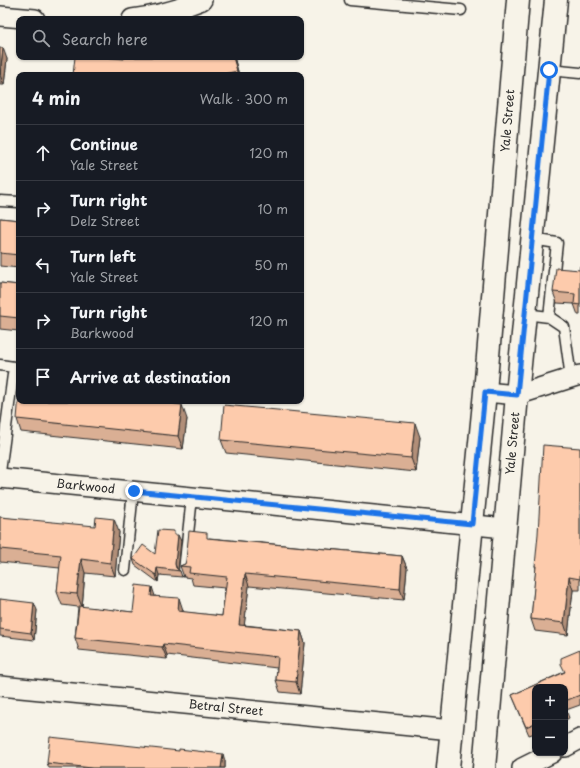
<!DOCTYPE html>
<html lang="en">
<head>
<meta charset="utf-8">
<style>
	body { margin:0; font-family:"Playpen Sans",sans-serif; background:#20242c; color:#f1f3f6 }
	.controls { position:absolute; right:12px; bottom:12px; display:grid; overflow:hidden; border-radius:8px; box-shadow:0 1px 3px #0004 }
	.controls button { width:36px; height:36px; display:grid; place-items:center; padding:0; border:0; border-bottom:1px solid #363941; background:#171b24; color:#f1f3f6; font:20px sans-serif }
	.stop { position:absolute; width:12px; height:12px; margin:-9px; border:3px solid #1a73e8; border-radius:50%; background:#fff }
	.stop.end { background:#1a73e8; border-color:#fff; box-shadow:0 1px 4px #0008 }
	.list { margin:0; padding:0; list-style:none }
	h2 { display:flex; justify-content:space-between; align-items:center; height:52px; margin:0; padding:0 16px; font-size:17px }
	h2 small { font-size:13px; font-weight:400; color:#9ea1a6 }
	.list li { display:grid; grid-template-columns:26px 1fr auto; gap:12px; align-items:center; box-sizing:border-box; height:56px; padding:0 16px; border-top:1px solid #363941 }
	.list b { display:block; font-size:15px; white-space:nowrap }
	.list p { margin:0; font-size:13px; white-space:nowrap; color:#9ea1a6 }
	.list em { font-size:13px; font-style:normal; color:#9ea1a6 }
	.icon { flex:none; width:22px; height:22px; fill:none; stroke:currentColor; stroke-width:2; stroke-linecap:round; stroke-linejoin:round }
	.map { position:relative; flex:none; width:580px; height:768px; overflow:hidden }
	.search { position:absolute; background:#171b24; box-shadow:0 1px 3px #0004; left:16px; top:16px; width:288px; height:44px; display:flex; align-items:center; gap:10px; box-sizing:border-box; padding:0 14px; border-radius:8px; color:#9ea1a6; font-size:15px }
	.panel { position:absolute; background:#171b24; box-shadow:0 1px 3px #0004; left:16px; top:72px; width:288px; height:332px; border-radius:8px }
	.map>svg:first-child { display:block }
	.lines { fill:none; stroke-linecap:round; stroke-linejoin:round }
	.service-casing { stroke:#2b2b2b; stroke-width:13 }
	.minor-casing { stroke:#2b2b2b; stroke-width:22 }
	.secondary-casing { stroke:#2b2b2b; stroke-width:25 }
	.service { stroke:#f7f3e8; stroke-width:10 }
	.minor { stroke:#f7f3e8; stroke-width:19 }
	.secondary { stroke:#f7f3e8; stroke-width:22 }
	.wall { fill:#daaf94; stroke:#2b2b2b }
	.shaded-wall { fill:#b18e78; stroke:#2b2b2b }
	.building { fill:#fdcbac; stroke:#2b2b2b }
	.route { stroke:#1a73e8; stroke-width:5 }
	.labels { text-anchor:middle; stroke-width:3; stroke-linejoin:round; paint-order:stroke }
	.street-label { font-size:12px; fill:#2b2b2b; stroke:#f7f3e8 }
</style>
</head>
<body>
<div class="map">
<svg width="580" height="768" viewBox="0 0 580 768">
	<rect width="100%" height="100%" fill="#f7f3e8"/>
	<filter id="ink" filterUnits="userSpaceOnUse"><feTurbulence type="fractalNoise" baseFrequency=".025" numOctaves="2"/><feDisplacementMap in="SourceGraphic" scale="8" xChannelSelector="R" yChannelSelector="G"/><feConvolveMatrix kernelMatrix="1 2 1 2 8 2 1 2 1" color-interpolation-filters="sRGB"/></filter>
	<g filter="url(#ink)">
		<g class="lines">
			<!-- service casing -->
			<g class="service-casing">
				<path id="service" d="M350 0 461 10
					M549 70 580 73
					M0 201 19 202
					M532 239 557 243 549 317 564 327 571 378
					M525 314 549 317
					M0 365 14 367 0 472
					M125 570 133 491
					M184 571 192 497"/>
			</g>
			<!-- minor casing -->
			<g class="minor-casing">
				<g id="minor">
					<path d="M0 16 35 19"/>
					<path d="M132 19C156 16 180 9 202 0"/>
					<path d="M485 392 517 395 580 375"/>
					<path id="s1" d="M0 478 505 528"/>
					<path id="s2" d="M0 686 452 730"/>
					<path d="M565 747 580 739"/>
					<path d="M522 768 552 753"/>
				</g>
			</g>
			<!-- secondary casing -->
			<g class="secondary-casing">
				<g id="secondary">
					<path id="s3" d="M448 768 485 392 518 0"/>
					<path id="s4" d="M484 768 517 395 556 0"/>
				</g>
			</g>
			<!-- service -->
			<use href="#service" class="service"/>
			<!-- minor -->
			<use href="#minor" class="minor"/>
			<!-- secondary -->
			<use href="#secondary" class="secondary"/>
		</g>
		<!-- wall -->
		<path class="wall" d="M0 48 7 59 4 85H0Z
			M234 57 239 75H73L124 59Z
			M0 218 19 220V268L0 266Z
			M580 266V315H578L574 304 557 303 553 292 580 270Z
			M0 283 19 285V331L0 329Z
			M165 401V403L187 419 183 449 21 432 17 419Z
			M420 437 416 472 226 453 221 440Z
			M580 448V590H573L568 635 535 631 531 619 536 569 535 566Z
			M0 517 119 532 115 576 85 573 82 607 133 612 155 596 183 610V612L222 616 225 588 193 585 191 578 184 577 180 566 185 564 209 538 402 556 407 568 404 600 249 586 244 625 301 631 305 643 300 694 280 692 276 680 277 668 167 655V659L79 650 75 638 78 607 62 605 57 592 60 568 0 562Z
			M175 535 181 541 178 569 180 571 182 577 159 575 158 582 135 565 133 559 155 554Z
			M0 599 37 610 34 640 0 636Z
			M580 650V705L566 710 569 718 565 720V687H535V733L529 735 512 695 564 672Z
			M225 761V768H49L47 763Z"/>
		<!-- shaded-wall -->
		<path class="shaded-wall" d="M3 48 7 59 4 85 0 75Z
			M233 57H234L239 75H238L237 71Z
			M182 405 187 419 183 449 178 436Z
			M415 423 420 437 416 472 411 458Z
			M114 519 119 532 115 576 110 563Z
			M178 535 181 541 178 571 175 564Z
			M402 556 407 568 404 600 400 589Z
			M81 559 85 573 82 607 77 594Z
			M157 568 159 575 158 582 156 575Z
			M245 574 249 586 243 636 239 625Z
			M569 577 573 590 568 635 564 623Z
			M152 587 156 599 151 596Z
			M179 598 183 610 182 623 178 611Z
			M34 603 37 610 34 640 31 633Z
			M301 631 305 643 300 694 296 682Z
			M163 644 167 655V659L162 647Z
			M223 754 225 761V768H221Z"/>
		<!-- building -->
		<path class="building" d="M0 48H3L0 75Z
			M75 57H103L124 59V57H233L237 71 219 75H73Z
			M0 218 19 220V255L0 253Z
			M580 266V305L574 304 575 294 553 292 556 268 580 270Z
			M0 283 19 285V318L0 316Z
			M19 395V401H165L164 402 182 405 178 436 17 419Z
			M224 405 415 423 411 458 221 440Z
			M543 445 580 448V579L569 577 564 623 531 619 536 566H535L538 534Z
			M0 517 95 526 96 517 114 519 110 563 81 559 77 594 57 592 61 555 0 549Z
			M158 530 174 531V535H178L175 564 176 568 180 571 157 568 156 575 133 559 143 545 155 554Z
			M189 531 207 533V538L402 556 400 589 245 574 239 625 301 631 296 682 276 680 278 657 163 644 162 647 75 638 79 606 133 612 136 585 152 587 151 596 179 598 178 611 222 616 227 577 189 573 190 567 180 566 185 564 186 560Z
			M0 599 34 603 31 633 0 629Z
			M580 650V695L565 701V687H535V723L526 727 512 695 565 672 561 664V658Z
			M50 737 179 751V749L223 754 221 768H92L47 763Z"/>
	</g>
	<g class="lines" filter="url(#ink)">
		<!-- route -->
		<path class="route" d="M134 491 472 524 485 392 517 395 549 70"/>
	</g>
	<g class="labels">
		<!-- street labels -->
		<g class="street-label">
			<text dy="4" stroke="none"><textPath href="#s3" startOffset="650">Yale Street</textPath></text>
			<text dy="4" stroke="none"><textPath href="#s4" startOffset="326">Yale Street</textPath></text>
			<text dy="4" stroke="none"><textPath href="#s1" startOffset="86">Barkwood</textPath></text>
			<text dy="4" stroke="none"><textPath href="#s2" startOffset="227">Betral Street</textPath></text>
		</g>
	</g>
</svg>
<div class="controls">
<button>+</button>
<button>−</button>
</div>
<div class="stop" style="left:549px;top:70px"></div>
<div class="stop end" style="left:134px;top:491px"></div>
<div class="search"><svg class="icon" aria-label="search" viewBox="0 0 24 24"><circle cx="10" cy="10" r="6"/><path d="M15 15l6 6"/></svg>Search here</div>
<section class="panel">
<h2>4 min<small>Walk · 300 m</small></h2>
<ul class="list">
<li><svg class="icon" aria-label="ahead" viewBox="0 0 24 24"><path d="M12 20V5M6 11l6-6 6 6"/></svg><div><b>Continue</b><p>Yale Street</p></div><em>120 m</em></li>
<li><svg class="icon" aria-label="right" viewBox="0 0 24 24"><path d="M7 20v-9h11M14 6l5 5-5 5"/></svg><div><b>Turn right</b><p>Delz Street</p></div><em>10 m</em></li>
<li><svg class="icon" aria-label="left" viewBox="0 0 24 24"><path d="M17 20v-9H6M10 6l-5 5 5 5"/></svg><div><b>Turn left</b><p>Yale Street</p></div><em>50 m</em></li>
<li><svg class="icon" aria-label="right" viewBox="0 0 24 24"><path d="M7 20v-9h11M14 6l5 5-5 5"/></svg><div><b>Turn right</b><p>Barkwood</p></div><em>120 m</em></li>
<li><svg class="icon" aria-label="arrive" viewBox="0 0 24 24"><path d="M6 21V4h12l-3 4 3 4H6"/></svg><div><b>Arrive at destination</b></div></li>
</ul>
</section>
</div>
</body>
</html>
